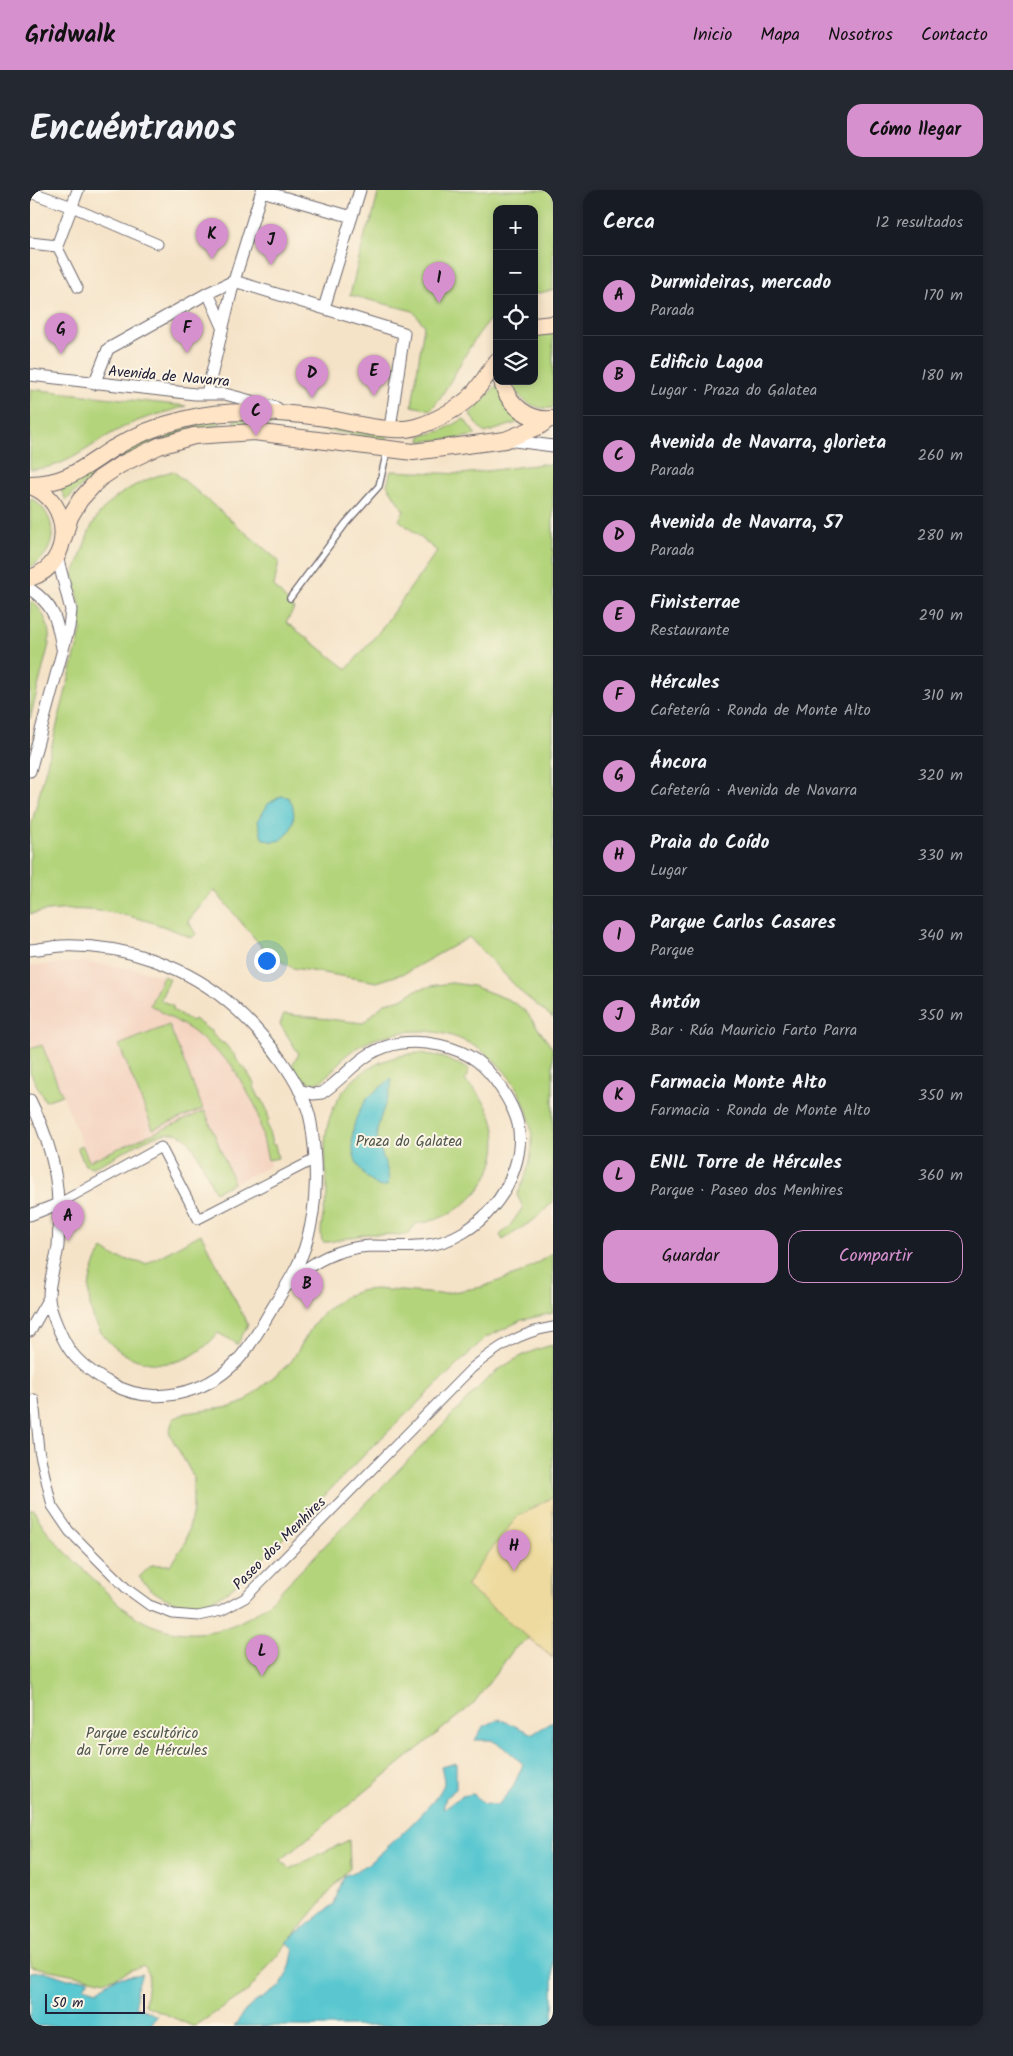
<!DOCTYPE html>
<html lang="es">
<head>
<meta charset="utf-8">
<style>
	body { margin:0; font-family:Kalam,sans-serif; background:#242831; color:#f1f3f6 }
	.controls { position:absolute; right:15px; top:15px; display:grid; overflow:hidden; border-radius:10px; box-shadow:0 2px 8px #0003 }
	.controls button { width:45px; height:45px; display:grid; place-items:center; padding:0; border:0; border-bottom:1px solid #363941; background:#171b24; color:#f1f3f6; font:25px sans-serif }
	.scale { position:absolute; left:15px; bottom:12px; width:100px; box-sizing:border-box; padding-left:5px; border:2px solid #22223b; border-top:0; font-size:14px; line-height:18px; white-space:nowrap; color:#22223b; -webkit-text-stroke:4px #fcf5e5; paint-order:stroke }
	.you { position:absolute; left:236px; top:770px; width:18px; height:18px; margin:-12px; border:4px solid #fff; border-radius:50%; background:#1a73e8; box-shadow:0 0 0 8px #1a73e833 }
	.badge { display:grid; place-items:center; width:32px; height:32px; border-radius:50%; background:#d690ce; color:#111; font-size:16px; font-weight:700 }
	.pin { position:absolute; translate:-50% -41px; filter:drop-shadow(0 1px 2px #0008) }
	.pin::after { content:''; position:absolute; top:26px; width:18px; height:15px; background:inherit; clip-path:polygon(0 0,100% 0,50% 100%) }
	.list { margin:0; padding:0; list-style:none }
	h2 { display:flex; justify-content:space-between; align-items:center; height:65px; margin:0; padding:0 20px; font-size:21px }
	h2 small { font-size:16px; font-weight:400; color:#9ea1a6 }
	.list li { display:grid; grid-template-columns:32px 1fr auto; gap:15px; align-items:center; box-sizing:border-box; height:80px; padding:0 20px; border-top:1px solid #363941 }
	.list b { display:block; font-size:19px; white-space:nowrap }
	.list p { margin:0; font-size:16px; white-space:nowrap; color:#9ea1a6 }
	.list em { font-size:16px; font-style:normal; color:#9ea1a6 }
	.actions { display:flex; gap:10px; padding:15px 20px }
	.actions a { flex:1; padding:11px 0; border:1px solid #d690ce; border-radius:15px; text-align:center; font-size:18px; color:#d690ce }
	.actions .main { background:#d690ce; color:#111 }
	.icon { flex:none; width:28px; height:28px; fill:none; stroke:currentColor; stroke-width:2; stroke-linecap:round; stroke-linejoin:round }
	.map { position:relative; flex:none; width:523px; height:1836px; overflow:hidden; border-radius:15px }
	header { display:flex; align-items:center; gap:30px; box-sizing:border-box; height:70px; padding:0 25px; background:#d690ce; color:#111 }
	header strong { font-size:24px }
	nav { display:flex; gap:28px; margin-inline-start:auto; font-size:18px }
	.intro { display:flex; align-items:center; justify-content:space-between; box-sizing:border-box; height:120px; padding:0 30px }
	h1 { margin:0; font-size:35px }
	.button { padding:12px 22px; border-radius:15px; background:#d690ce; color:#111; font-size:18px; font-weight:700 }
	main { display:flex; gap:30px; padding:0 30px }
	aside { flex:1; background:#171b24; border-radius:15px; box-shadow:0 2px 8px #0003 }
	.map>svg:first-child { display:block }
	.built { fill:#f4d3c0 }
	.green { fill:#b4d47c; stroke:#6b7b5c }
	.sand { fill:#eeda9e; stroke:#887e6c }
	.water { fill:#5ac7d0; stroke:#3e7486 }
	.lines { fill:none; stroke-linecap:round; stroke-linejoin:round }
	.service-casing { stroke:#6c666c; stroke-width:8 }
	.pedestrian-casing { stroke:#6c666c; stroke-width:11 }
	.minor-casing { stroke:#6c666c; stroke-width:13 }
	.secondary-casing { stroke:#6c666c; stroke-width:18 }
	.service { stroke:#fff; stroke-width:5.5 }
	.pedestrian { stroke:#fff; stroke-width:9 }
	.minor { stroke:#fff; stroke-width:11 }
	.secondary { stroke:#ffe4c6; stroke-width:16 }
	.labels { text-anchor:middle; stroke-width:4; stroke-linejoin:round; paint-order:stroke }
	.street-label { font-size:15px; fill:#22223b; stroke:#fcf5e5 }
	.park-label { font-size:15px; fill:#4e574e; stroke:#fcf5e5 }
</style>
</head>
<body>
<header>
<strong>Gridwalk</strong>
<nav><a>Inicio</a><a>Mapa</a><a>Nosotros</a><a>Contacto</a></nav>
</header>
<div class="intro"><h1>Encuéntranos</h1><a class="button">Cómo llegar</a></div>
<main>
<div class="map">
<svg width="523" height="1836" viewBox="0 0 523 1836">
	<rect width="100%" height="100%" fill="#fcf5e5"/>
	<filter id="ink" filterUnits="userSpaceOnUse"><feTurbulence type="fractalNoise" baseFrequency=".02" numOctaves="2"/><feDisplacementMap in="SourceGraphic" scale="10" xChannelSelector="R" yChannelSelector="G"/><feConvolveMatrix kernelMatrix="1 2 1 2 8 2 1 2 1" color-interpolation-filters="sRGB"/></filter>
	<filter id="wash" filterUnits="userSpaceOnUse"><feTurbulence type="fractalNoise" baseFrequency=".0096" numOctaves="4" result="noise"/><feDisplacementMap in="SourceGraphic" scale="20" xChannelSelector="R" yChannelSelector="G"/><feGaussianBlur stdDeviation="1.12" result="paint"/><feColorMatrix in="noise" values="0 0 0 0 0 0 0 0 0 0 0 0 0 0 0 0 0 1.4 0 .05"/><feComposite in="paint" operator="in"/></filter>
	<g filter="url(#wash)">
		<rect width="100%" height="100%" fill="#f5e3c8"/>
		<!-- built -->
		<path class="built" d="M52 772 100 778 133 786 120 815 163 841 201 874 226 917 240 976 204 993 175 922 59 971 12 855 0 859V776Z"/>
		<!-- green -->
		<path class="green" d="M349 0H523V100L504 104V19H467V122C438 150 426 189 401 220L382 216 394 135 383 121 320 105 336 41 341 32Z
			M519 143H523V218C503 220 488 210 481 191H504V145Z
			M466 196 496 230 455 243 446 234 440 224Z
			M0 199 156 216C136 223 113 227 94 237 62 252 37 280 0 279Z
			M203 229 263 231 357 245V250L274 237 204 233Z
			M434 229 446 245 426 249 390 251 391 246 411 241Z
			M189 231 190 235 173 238 71 280 68 276 104 255 145 238Z
			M512 274 523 275V828L492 803 439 747 375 783 347 792 263 778 237 763 184 700 158 731 166 744 162 748C111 725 56 712 0 724V640L51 442V419L43 385C50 371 53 357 59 342 73 308 109 290 143 281L249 371 244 396 264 419 256 432 317 479 349 442 407 361 369 330 374 321 357 295 361 281 432 284Z
			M59 283 63 286 36 310 31 300Z
			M0 308C29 324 30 362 0 377Z
			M0 412H3C16 425 20 437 19 454L0 529Z
			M133 786 140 789 130 810 143 816V820L161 831 164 829 182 842V844L192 853H194L206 867V869L216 880 225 895 224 897 230 909H232L237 920 239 931 237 933 242 954 245 955 248 968 238 970 226 917 201 874 163 841 120 815Z
			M422 793 443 796 477 809 489 816 497 823 523 859V1012L505 1029 473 1050 470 1045 479 1037 493 1017 487 1005C496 987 502 970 502 950 500 892 449 841 390 841 366 841 339 848 319 863 307 872 296 893 282 894L268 885 262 875 269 864 250 834 254 824 333 833 355 813 372 809 386 800 406 795Z
			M139 835 173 919 123 939 89 855Z
			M12 855 32 905 15 911 0 882V859Z
			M389 863 409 866 439 879 435 891C497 942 458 1026 385 1034L378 1045 337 1044 299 1052H293C287 1044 296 1015 297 1004 297 987 294 971 295 954 298 900 337 867 389 863Z
			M175 921 204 993 185 1002C177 986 170 964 158 950 137 926 86 971 62 977L55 975 47 957 52 955 59 971Z
			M171 1044 218 1135 207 1155 205 1152 188 1143C130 1217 23 1144 71 1062L73 1059 85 1067 116 1074Z
			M523 1063V1123L492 1130 455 1148 341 1258 216 1386C209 1392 202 1398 195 1403 163 1422 132 1415 109 1387L122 1375H140L155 1353 163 1321V1286L139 1243 143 1229 156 1223 201 1217 214 1212 261 1172 282 1137 295 1121 314 1107 329 1101 345 1099 410 1104 452 1097 491 1083Z
			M523 1155V1431L484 1459 443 1514 251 1670 259 1679 319 1650 320 1677 218 1801 165 1836H162L115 1815 119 1784 113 1775 76 1791 0 1776V1320H4C16 1345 36 1362 55 1381 70 1395 84 1411 100 1423 145 1455 200 1447 240 1412L458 1188C478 1172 497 1161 523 1155Z"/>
		<!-- sand -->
		<path class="sand" d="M522 1307 523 1308V1468L436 1396 456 1366 487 1327Z"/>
		<!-- water -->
		<path class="water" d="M251 606 258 607C273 626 257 663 232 648L228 631 238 614Z
			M361 888C365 898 347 928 347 944 347 959 364 986 357 996L350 997C316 979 315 937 337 909 344 901 354 896 361 888Z
			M469 1529 503 1544 523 1531V1836H204L215 1821 224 1813 251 1796 260 1777 264 1758 256 1752 304 1714 314 1686C321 1683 329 1680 335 1676 350 1665 412 1609 414 1593 414 1588 412 1582 411 1577L426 1573V1599L416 1607 413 1619 432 1606 443 1604 454 1614 468 1615 483 1597 493 1574 474 1557 461 1550H445L453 1537Z
			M14 1781 38 1789H59L54 1797 67 1801 85 1788 112 1784 106 1800V1816L127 1826 120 1836H0V1782Z"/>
	</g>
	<g filter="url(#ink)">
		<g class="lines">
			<!-- service casing -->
			<g class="service-casing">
				<path id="service" d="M260 408 316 333 349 296 357 261"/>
			</g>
			<!-- pedestrian casing -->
			<g class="pedestrian-casing">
				<path id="pedestrian" d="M42 17 128 54
					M27 56 48 98
					M28 1014 131 957 168 1029 283 970
					M4 1209 9 1260 22 1316 39 1341 97 1399 119 1415 143 1424 168 1426 191 1421 215 1408 442 1178C467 1157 491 1142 523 1137"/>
			</g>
			<!-- minor casing -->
			<g class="minor-casing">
				<path id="minor" d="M232 1 322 27
					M0 2 42 17
					M0 53 27 56 48 0
					M178 103 193 137
					M294 118 330 0
					M0 185 165 204H195L247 218
					M64 194 78 159 178 103 204 91 374 143 360 238
					M177 203 204 91 232 0
					M477 250 523 256
					M0 399C25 416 27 430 32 458
					M0 581 39 437 41 420 27 366
					M0 760C10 759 21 757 32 756 94 754 159 776 205 818 234 844 274 893 281 933 287 970 288 1014 277 1050 271 1074 256 1096 243 1117 232 1135 222 1155 207 1171 174 1205 122 1217 80 1193 64 1184 49 1174 39 1159 32 1148 20 1122 19 1109 18 1092 26 1073 28 1056 29 1042 29 1027 28 1013 27 977 16 942 0 910
					M0 1025 28 1014
					M261 1094C279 1071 312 1057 341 1056 360 1056 379 1058 398 1055 422 1052 446 1037 462 1018 481 996 494 963 488 934 483 913 463 883 447 871 426 856 395 850 371 853 332 859 321 883 292 903L283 904 269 900
					M0 1141 19 1108"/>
			</g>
			<!-- secondary casing -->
			<g class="secondary-casing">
				<path id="secondary" d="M504 136 523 134
					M472 191C477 214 499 232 523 229
					M0 294C36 294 54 277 82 259 105 245 130 235 156 229 198 218 253 222 296 228 322 233 361 244 386 237 403 232 430 218 442 205 451 195 459 182 467 171
					M0 296C42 310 45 374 0 388
					M33 350 40 327 50 310 69 289 90 275 129 256 164 246 224 242 383 262 475 250 510 236 519 229"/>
			</g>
			<!-- service -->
			<use href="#service" class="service"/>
			<!-- pedestrian -->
			<use href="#pedestrian" class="pedestrian"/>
			<!-- minor -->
			<use href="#minor" class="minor"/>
			<!-- secondary -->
			<use href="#secondary" class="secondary"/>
		</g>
	</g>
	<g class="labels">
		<!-- street labels -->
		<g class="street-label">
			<text transform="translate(139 186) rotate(5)" y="5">Avenida de Navarra</text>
			<text transform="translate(249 1353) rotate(-45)" y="5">Paseo dos Menhires</text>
		</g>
		<!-- park labels -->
		<g class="park-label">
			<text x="379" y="956">Praza do Galatea</text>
			<text x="112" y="1548">Parque escultórico<tspan x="112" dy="17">da Torre de Hércules</tspan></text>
		</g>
	</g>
</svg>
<div class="controls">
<button>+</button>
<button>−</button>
<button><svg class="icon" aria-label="locate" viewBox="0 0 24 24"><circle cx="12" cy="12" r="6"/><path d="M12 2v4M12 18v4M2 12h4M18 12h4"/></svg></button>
<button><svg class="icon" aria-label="layers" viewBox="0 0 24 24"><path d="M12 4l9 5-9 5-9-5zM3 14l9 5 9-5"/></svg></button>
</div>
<div class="scale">50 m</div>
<div class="you"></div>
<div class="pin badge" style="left:38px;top:1051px">A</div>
<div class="pin badge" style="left:277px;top:1119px">B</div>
<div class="pin badge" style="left:226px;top:246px">C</div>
<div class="pin badge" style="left:282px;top:208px">D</div>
<div class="pin badge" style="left:344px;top:206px">E</div>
<div class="pin badge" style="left:157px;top:163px">F</div>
<div class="pin badge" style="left:31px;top:164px">G</div>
<div class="pin badge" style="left:484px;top:1381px">H</div>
<div class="pin badge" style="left:409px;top:113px">I</div>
<div class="pin badge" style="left:241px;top:75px">J</div>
<div class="pin badge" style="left:182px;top:69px">K</div>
<div class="pin badge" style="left:232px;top:1486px">L</div>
</div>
<aside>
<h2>Cerca<small>12 resultados</small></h2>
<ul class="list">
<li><span class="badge">A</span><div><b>Durmideiras, mercado</b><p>Parada</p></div><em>170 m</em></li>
<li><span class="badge">B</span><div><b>Edificio Lagoa</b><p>Lugar · Praza do Galatea</p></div><em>180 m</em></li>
<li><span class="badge">C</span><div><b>Avenida de Navarra, glorieta</b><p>Parada</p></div><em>260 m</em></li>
<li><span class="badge">D</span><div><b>Avenida de Navarra, 57</b><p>Parada</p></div><em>280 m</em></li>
<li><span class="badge">E</span><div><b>Finisterrae</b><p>Restaurante</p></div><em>290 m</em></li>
<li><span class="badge">F</span><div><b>Hércules</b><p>Cafetería · Ronda de Monte Alto</p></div><em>310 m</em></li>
<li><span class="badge">G</span><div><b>Áncora</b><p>Cafetería · Avenida de Navarra</p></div><em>320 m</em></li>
<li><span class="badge">H</span><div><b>Praia do Coído</b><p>Lugar</p></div><em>330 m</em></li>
<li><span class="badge">I</span><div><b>Parque Carlos Casares</b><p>Parque</p></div><em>340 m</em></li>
<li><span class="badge">J</span><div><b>Antón</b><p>Bar · Rúa Mauricio Farto Parra</p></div><em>350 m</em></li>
<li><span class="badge">K</span><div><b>Farmacia Monte Alto</b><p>Farmacia · Ronda de Monte Alto</p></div><em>350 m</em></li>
<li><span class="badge">L</span><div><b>ENIL Torre de Hércules</b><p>Parque · Paseo dos Menhires</p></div><em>360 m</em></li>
</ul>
<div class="actions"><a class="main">Guardar</a><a>Compartir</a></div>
</aside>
</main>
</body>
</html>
